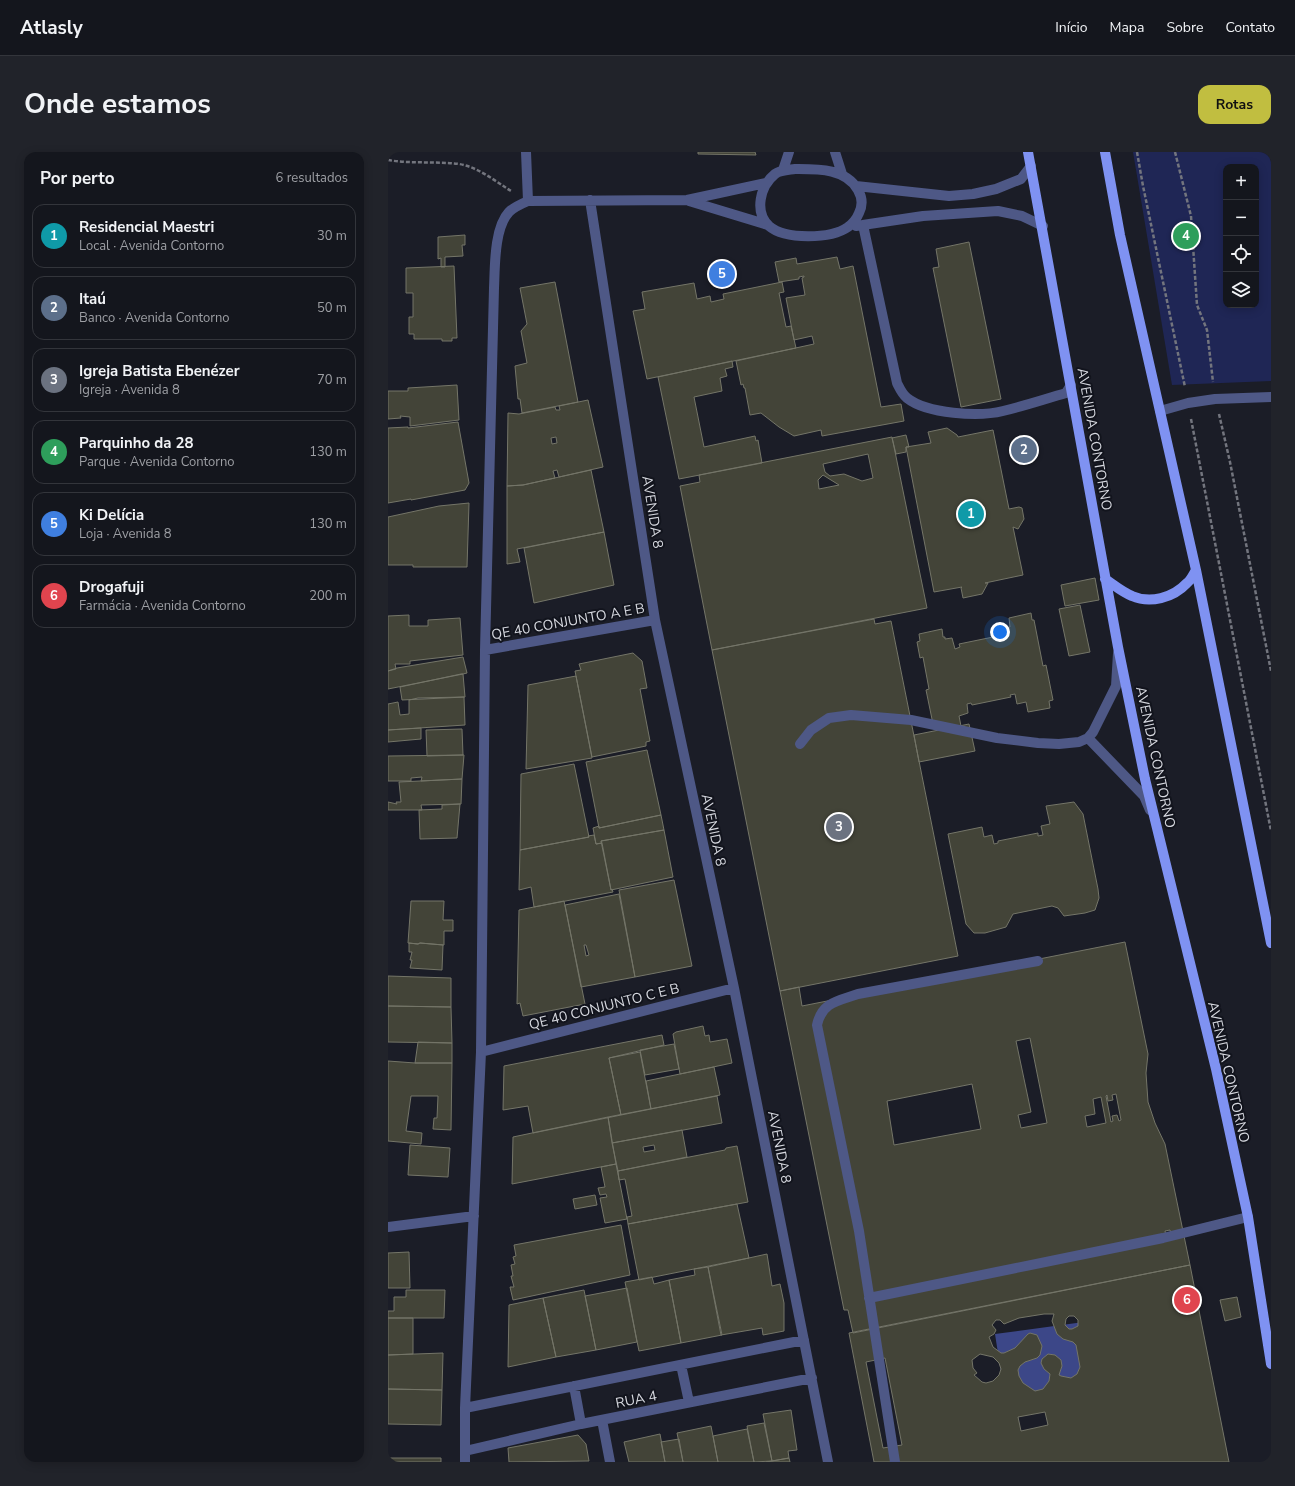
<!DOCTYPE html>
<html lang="pt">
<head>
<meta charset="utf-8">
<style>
	body { margin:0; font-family:"Nunito Sans",sans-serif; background:#21232a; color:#f1f3f6 }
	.controls { position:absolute; right:12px; top:12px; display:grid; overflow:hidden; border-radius:8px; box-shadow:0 2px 10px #0003 }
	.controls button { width:36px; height:36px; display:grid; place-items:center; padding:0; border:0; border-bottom:1px solid #33353b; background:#14161d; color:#f1f3f6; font:20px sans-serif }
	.you { position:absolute; left:612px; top:480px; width:14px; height:14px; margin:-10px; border:3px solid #fff; border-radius:50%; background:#1a73e8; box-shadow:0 0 0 6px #1a73e833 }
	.badge { display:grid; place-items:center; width:26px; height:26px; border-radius:50%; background:#c1be40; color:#fff; font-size:13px; font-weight:700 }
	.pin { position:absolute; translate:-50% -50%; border:2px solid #fff; box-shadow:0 1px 4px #0006 }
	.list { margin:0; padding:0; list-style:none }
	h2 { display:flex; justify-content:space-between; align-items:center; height:52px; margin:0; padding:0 16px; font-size:17px }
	h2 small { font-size:13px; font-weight:400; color:#9d9fa4 }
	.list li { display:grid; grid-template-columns:26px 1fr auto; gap:12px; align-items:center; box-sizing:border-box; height:64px; margin:0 8px 8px; padding:0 8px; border:1px solid #33353b; border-radius:12px }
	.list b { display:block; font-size:15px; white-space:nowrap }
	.list p { margin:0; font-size:13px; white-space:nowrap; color:#9d9fa4 }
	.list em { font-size:13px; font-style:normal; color:#9d9fa4 }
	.icon { flex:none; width:22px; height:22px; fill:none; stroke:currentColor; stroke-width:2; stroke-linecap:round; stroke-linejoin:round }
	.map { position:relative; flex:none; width:883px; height:1310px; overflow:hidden; border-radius:12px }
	header { display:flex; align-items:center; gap:24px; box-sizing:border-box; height:56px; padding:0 20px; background:#14161d; border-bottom:1px solid #33353b }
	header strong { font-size:19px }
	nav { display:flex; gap:22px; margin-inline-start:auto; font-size:14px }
	.intro { display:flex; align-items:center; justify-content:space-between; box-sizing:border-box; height:96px; padding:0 24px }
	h1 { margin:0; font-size:28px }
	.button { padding:10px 18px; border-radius:12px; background:#c1be40; color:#111; font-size:14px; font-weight:700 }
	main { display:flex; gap:24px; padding:0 24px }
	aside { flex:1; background:#14161d; border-radius:12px; box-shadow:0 2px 10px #0003 }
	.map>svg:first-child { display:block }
	.green { fill:#1f2655; fill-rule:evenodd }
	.water { fill:#3c4788 }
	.building { fill:#434438; stroke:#747568; fill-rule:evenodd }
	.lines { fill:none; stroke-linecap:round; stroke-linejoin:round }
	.path { stroke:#73757e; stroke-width:2.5; stroke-dasharray:4 2; stroke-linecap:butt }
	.minor { stroke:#4e5886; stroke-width:10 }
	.major { stroke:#7f92f2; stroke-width:10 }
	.labels { text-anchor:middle; stroke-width:4; stroke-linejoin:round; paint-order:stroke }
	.street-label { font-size:14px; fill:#d6d8df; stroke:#12141d }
</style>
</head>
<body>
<header>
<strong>Atlasly</strong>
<nav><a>Início</a><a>Mapa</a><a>Sobre</a><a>Contato</a></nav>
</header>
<div class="intro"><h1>Onde estamos</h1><a class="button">Rotas</a></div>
<main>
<aside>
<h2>Por perto<small>6 resultados</small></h2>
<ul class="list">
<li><span class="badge" style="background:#0f9aa8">1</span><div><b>Residencial Maestri</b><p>Local · Avenida Contorno</p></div><em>30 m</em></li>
<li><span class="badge" style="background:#5c6f8a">2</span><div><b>Itaú</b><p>Banco · Avenida Contorno</p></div><em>50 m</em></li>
<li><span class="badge" style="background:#6b7280">3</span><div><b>Igreja Batista Ebenézer</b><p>Igreja · Avenida 8</p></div><em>70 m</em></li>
<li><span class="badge" style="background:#2e9e5b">4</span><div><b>Parquinho da 28</b><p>Parque · Avenida Contorno</p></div><em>130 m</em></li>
<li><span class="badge" style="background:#3f7fe0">5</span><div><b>Ki Delícia</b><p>Loja · Avenida 8</p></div><em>130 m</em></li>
<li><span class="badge" style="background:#e0444e">6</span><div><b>Drogafuji</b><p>Farmácia · Avenida Contorno</p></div><em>200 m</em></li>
</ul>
</aside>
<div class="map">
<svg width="883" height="1310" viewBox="0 0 883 1310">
	<rect width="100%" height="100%" fill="#1b1d27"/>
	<!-- green -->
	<path class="green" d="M745 0H883V229L784 233ZM838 15H868V153H838Z"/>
	<!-- water -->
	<path class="water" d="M703 1169 713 1239 618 1253 607 1182Z"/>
	<!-- building -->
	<path class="building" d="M310 0H367L368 3 310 2Z
		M77 83V93H74L75 104 57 105V115H53V106L50 107V85Z
		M581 90 613 247 573 255 545 116 551 115 548 97Z
		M449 105 452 117 465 114 493 255 513 252 516 269 434 284 433 278 406 284 391 275 373 261 362 263 357 236H356L355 232 353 233 348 209 426 192 424 184 406 188 398 146 417 143 414 126 416 125V124L411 125V127L391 130 387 110 408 106 409 112Z
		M66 114 69 186H64V189H54V187H26V182H21V165H25V141H18V116Z
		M167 130 190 250 134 261 132 247H130L127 214 139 211 133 179 139 172 132 136Z
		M394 130 396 140 391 141 398 175 403 174 408 196 259 227 245 159 257 157 254 140 306 131 309 147 322 144 323 150 336 147 335 142Z
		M344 209 345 215 337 217 339 224 332 226 334 239 306 245 316 295 367 284 368 289 370 288 374 311 291 327 270 225Z
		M69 233 71 268 22 274V265L12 264 13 266 0 267V239H20V236Z
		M200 248 215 315 171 325 169 318 165 319 167 326 135 333 119 334 120 261 131 262 167 255 168 258H172L171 254ZM168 285 169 291 164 292 163 286Z
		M70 270 81 331 77 338 23 348V347L0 351V276L20 275V276Z
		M559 276 569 283 570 285 605 278 621 357 631 355 634 356 636 367 630 377 625 375 635 423 597 431H600L594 442 575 446 573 436 574 435 546 440 518 295 543 291 540 280Z
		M518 283 521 295H518V300L508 302 504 286Z
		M504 285 539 456 324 498 292 334 312 330 311 323ZM480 302 485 326 474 329 456 322 442 324 437 320 435 312ZM435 323 451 333 431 337 430 328Z
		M203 318 216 380 129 397 132 410 119 412V334L135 333Z
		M81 351 79 415H25V413H0V365L51 354Z
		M216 380 226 433 146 451 136 396Z
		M707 426 711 448 677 454 673 433Z
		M692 453 702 500 681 504 671 457Z
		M643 461 644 468H646L655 514 658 513 665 548 661 549 662 556 640 560 638 550 629 552 627 542 622 543 623 545 584 553 583 551 579 552 580 561 571 564 573 574 545 572 538 538 541 537 535 505 532 506 529 490 532 489 531 482 554 477 555 485H557V487L564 486 567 497 572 495 571 492 610 484V487L616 486 614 476 622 475 621 466Z
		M21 463V474H40V468L72 466 75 503 22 509V512H7L8 517 0 519V464Z
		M486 467 487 472 503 469 570 804 392 839 324 498Z
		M245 501 254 509 259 536 252 537 262 589 258 590V594L204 605 187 519 193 518 191 512Z
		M75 505 79 521 75 522 0 537V519L9 516Z
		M73 522H75L77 545 14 548 12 535Z
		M188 524 204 606 138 617 140 533Z
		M76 545 77 573 0 578V552L10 550 12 563 21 562V548L30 546Z
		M581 572 587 599 531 610 526 583Z
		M33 576V587L0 590V578Z
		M74 577 75 603 39 604 38 578Z
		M259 598 273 663 211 676 198 610Z
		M76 603 74 627 33 629 34 625 23 626V629H0V604Z
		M186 612 201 685 132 698 133 622Z
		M74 627 73 652 33 653 34 658H0V650L9 652 8 650H13L11 630Z
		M686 650 695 662 710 737 711 746 707 758 697 761 676 764 670 756 664 754 625 762 618 775 597 781H586L578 772 560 682 594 675 596 685 604 683 606 692 610 691V689L650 681V684L655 683 653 674 662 672 658 654Z
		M72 652 69 686 32 687 31 658 54 657V653Z
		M273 663 276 678 213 689 214 691 208 692 205 676 211 674V676Z
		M276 678 285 725 223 738 213 689Z
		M206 683 208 692 214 691 223 738 224 737 225 740 146 755 143 735 131 738 132 698 201 685 200 684Z
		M286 728 304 814 247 825 231 738Z
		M231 742 247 825 193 835 177 753ZM196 793H198L201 803 198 804Z
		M23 749H56L55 768H65V779H56V793L32 791 30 792 20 791Z
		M176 749 197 852 135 864 132 851 129 852 131 758Z
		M737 790 760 902 758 921 760 950 767 971 777 992 802 1113 465 1181 460 1158H456L392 839 411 835 414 854ZM642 886 659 971 633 976 630 963 643 960 628 889ZM584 932 593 977 506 993 499 949ZM728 942 733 968 731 969 729 963 724 964 725 969 723 970 718 944 719 943 720 949 725 948 724 943ZM713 945 718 971 699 975 697 964 707 962 705 947ZM782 1078 783 1083 778 1084 777 1079Z
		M21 791 30 792 32 791 55 793 54 818 22 816 24 808H22L24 800H21Z
		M0 824 63 826V855L0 854Z
		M0 854 63 855 64 891 0 890Z
		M315 874 317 884 321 883 322 890 339 887 344 911 292 922 285 882 288 880Z
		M274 883 276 893 221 906 233 963 145 981 140 954 115 958 116 914Z
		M30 890 64 891V911H27Z
		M286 892 291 917 257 923 252 898Z
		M252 900 263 957 233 963 221 906Z
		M0 909 27 911H64L63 978 45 977 46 966H49L50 944H23L18 979 34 981 33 992 0 989Z
		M326 915 332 943 263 957 258 929Z
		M329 944 334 971 224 991 220 965Z
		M220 965 228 1012 124 1032 125 985Z
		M294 978 299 1005 230 1019 224 991ZM266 993 267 998 256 1000 255 995Z
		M22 993 62 996 60 1025 20 1023Z
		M349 994 360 1050 240 1072 239 1065 244 1064 237 1027 231 1028 230 1019 337 998 338 996Z
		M228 1012 239 1067 217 1071 212 1046 219 1045 218 1042 212 1043 210 1036 217 1035 213 1015Z
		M207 1043 209 1053 187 1057 185 1047Z
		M349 1052 361 1106 251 1128 240 1072Z
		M233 1073 242 1123 125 1148 122 1135H126L123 1124H125L123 1113 127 1112 125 1105 128 1104 126 1093Z
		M21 1100 22 1136H0V1101Z
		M379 1102 384 1134 392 1132 396 1151V1179L375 1183 374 1176 333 1183 320 1115Z
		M802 1113 841 1310H486L461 1181ZM656 1162H666L664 1169 669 1182 675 1187 685 1190 688 1193 692 1215 689 1222 683 1226 673 1224 671 1223 674 1214 673 1208 667 1203 660 1202 654 1207 653 1211 656 1217 662 1222 661 1229 655 1237 647 1239 635 1231 631 1224 630 1218 632 1214 637 1210 649 1206 652 1203 654 1194 649 1183 642 1181 640 1182 627 1196 616 1201H613L605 1195 601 1185 606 1182 608 1178 604 1173 608 1168H612L616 1172 631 1166ZM681 1164H686L690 1168V1174L684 1177H681L677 1173 678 1167ZM592 1202 605 1205 611 1211 613 1217 611 1223 605 1229 598 1231 594 1230 586 1223 589 1221 585 1216 584 1208ZM497 1206 514 1293 495 1296 478 1210ZM657 1260 660 1273 633 1279 630 1265Z
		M320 1115 334 1183 293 1191 281 1128 307 1123 306 1117Z
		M264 1125 266 1132 281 1128 293 1191 251 1199 237 1130Z
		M239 1136 249 1190 208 1198 197 1144Z
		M18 1138H57L56 1166H0V1159H6V1145H18Z
		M196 1138 208 1198 168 1205 155 1146Z
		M849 1145 853 1165 837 1169 832 1148Z
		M155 1146 168 1205 120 1215 121 1153Z
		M0 1166H25V1202L0 1203Z
		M55 1201 54 1238 0 1237V1203Z
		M0 1237 54 1238 53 1273 0 1272Z
		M403 1258 409 1298 400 1299 401 1306 384 1309 375 1262Z
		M376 1271 384 1309 366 1310 359 1274Z
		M323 1274 330 1310H295L289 1281Z
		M359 1277 366 1310H330L325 1284Z
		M272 1282 277 1310H241L236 1290Z
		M190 1283 198 1292 201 1309 121 1310 120 1296Z
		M291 1287 295 1310H277L273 1290Z
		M0 1306H53V1310H0Z
		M401 1306 402 1310H378L384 1309Z"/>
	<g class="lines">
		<!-- path -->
		<path class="path" d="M749 0 755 34 797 235
			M787 0 803 64 809 153 819 178 825 230
			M0 8C23 12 47 9 71 12 90 15 107 29 123 39
			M831 262 842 310 883 519
			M803 267 883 679"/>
		<!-- minor -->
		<path class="minor" d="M138 0 140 49
			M447 0 454 22
			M407 17C429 17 458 16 470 38 474 45 475 53 471 61 469 66 464 72 460 75 443 87 397 88 381 74 366 60 372 34 387 22 392 18 400 18 407 17Z
			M395 18 401 0
			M468 34 561 44 585 42 608 37 633 27 643 14
			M202 48 267 468 346 836 440 1310
			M301 49 380 73
			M475 73 509 231C512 237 514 242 519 246 539 262 591 265 615 259 636 254 657 247 678 241L683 233
			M468 74 535 64 610 59 634 64 655 74
			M772 259 800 251 827 247 883 245
			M97 498 267 468
			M700 586 756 644 762 658
			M412 592 423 578 441 566 463 563 523 568 609 586 650 591 671 592 691 590 700 586 705 580 728 534 730 501
			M93 900 346 836
			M0 1075 86 1064
			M481 1146 775 1086 860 1065
			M293 1213 301 1250
			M186 1234 193 1272
			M77 1256 416 1188
			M214 1268 222 1310
			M77 1299 193 1272 424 1226
			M77 1310V1256L93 900 97 498 106 136C107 115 106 76 121 60 126 55 133 52 140 49L299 48 378 31
			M507 1310 471 1079 429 873C434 850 450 849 470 842L650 809"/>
		<!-- major -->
		<path class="major" d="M640 0 730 495 757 627 828 917 860 1065 883 1212
			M717 0 732 83 808 418 883 791
			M717 427C726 433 734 440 744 444 762 452 785 446 799 431 803 428 805 423 808 418"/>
	</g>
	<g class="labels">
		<!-- street labels -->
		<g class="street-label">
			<text transform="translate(707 287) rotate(80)" y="5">AVENIDA CONTORNO</text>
			<text transform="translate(265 360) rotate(81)" y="5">AVENIDA 8</text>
			<text transform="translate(180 469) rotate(-10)" y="5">QE 40 CONJUNTO A E B</text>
			<text transform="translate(768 605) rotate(78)" y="5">AVENIDA CONTORNO</text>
			<text transform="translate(326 678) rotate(78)" y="5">AVENIDA 8</text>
			<text transform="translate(216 854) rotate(-14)" y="5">QE 40 CONJUNTO C E B</text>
			<text transform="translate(841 920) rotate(77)" y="5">AVENIDA CONTORNO</text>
			<text transform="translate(392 995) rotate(79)" y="5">AVENIDA 8</text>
			<text transform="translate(248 1247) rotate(-11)" y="5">RUA 4</text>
		</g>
	</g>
</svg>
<div class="controls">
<button>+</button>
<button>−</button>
<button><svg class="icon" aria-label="locate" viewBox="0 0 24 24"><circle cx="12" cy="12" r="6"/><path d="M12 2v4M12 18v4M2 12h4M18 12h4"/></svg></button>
<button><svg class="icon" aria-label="layers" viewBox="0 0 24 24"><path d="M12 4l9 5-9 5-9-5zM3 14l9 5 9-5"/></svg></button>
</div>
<div class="you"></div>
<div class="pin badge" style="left:583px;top:362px;background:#0f9aa8">1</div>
<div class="pin badge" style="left:636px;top:298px;background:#5c6f8a">2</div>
<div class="pin badge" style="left:451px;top:675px;background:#6b7280">3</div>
<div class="pin badge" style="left:798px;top:84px;background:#2e9e5b">4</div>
<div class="pin badge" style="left:334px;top:122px;background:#3f7fe0">5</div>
<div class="pin badge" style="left:799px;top:1148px;background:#e0444e">6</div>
</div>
</main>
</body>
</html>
